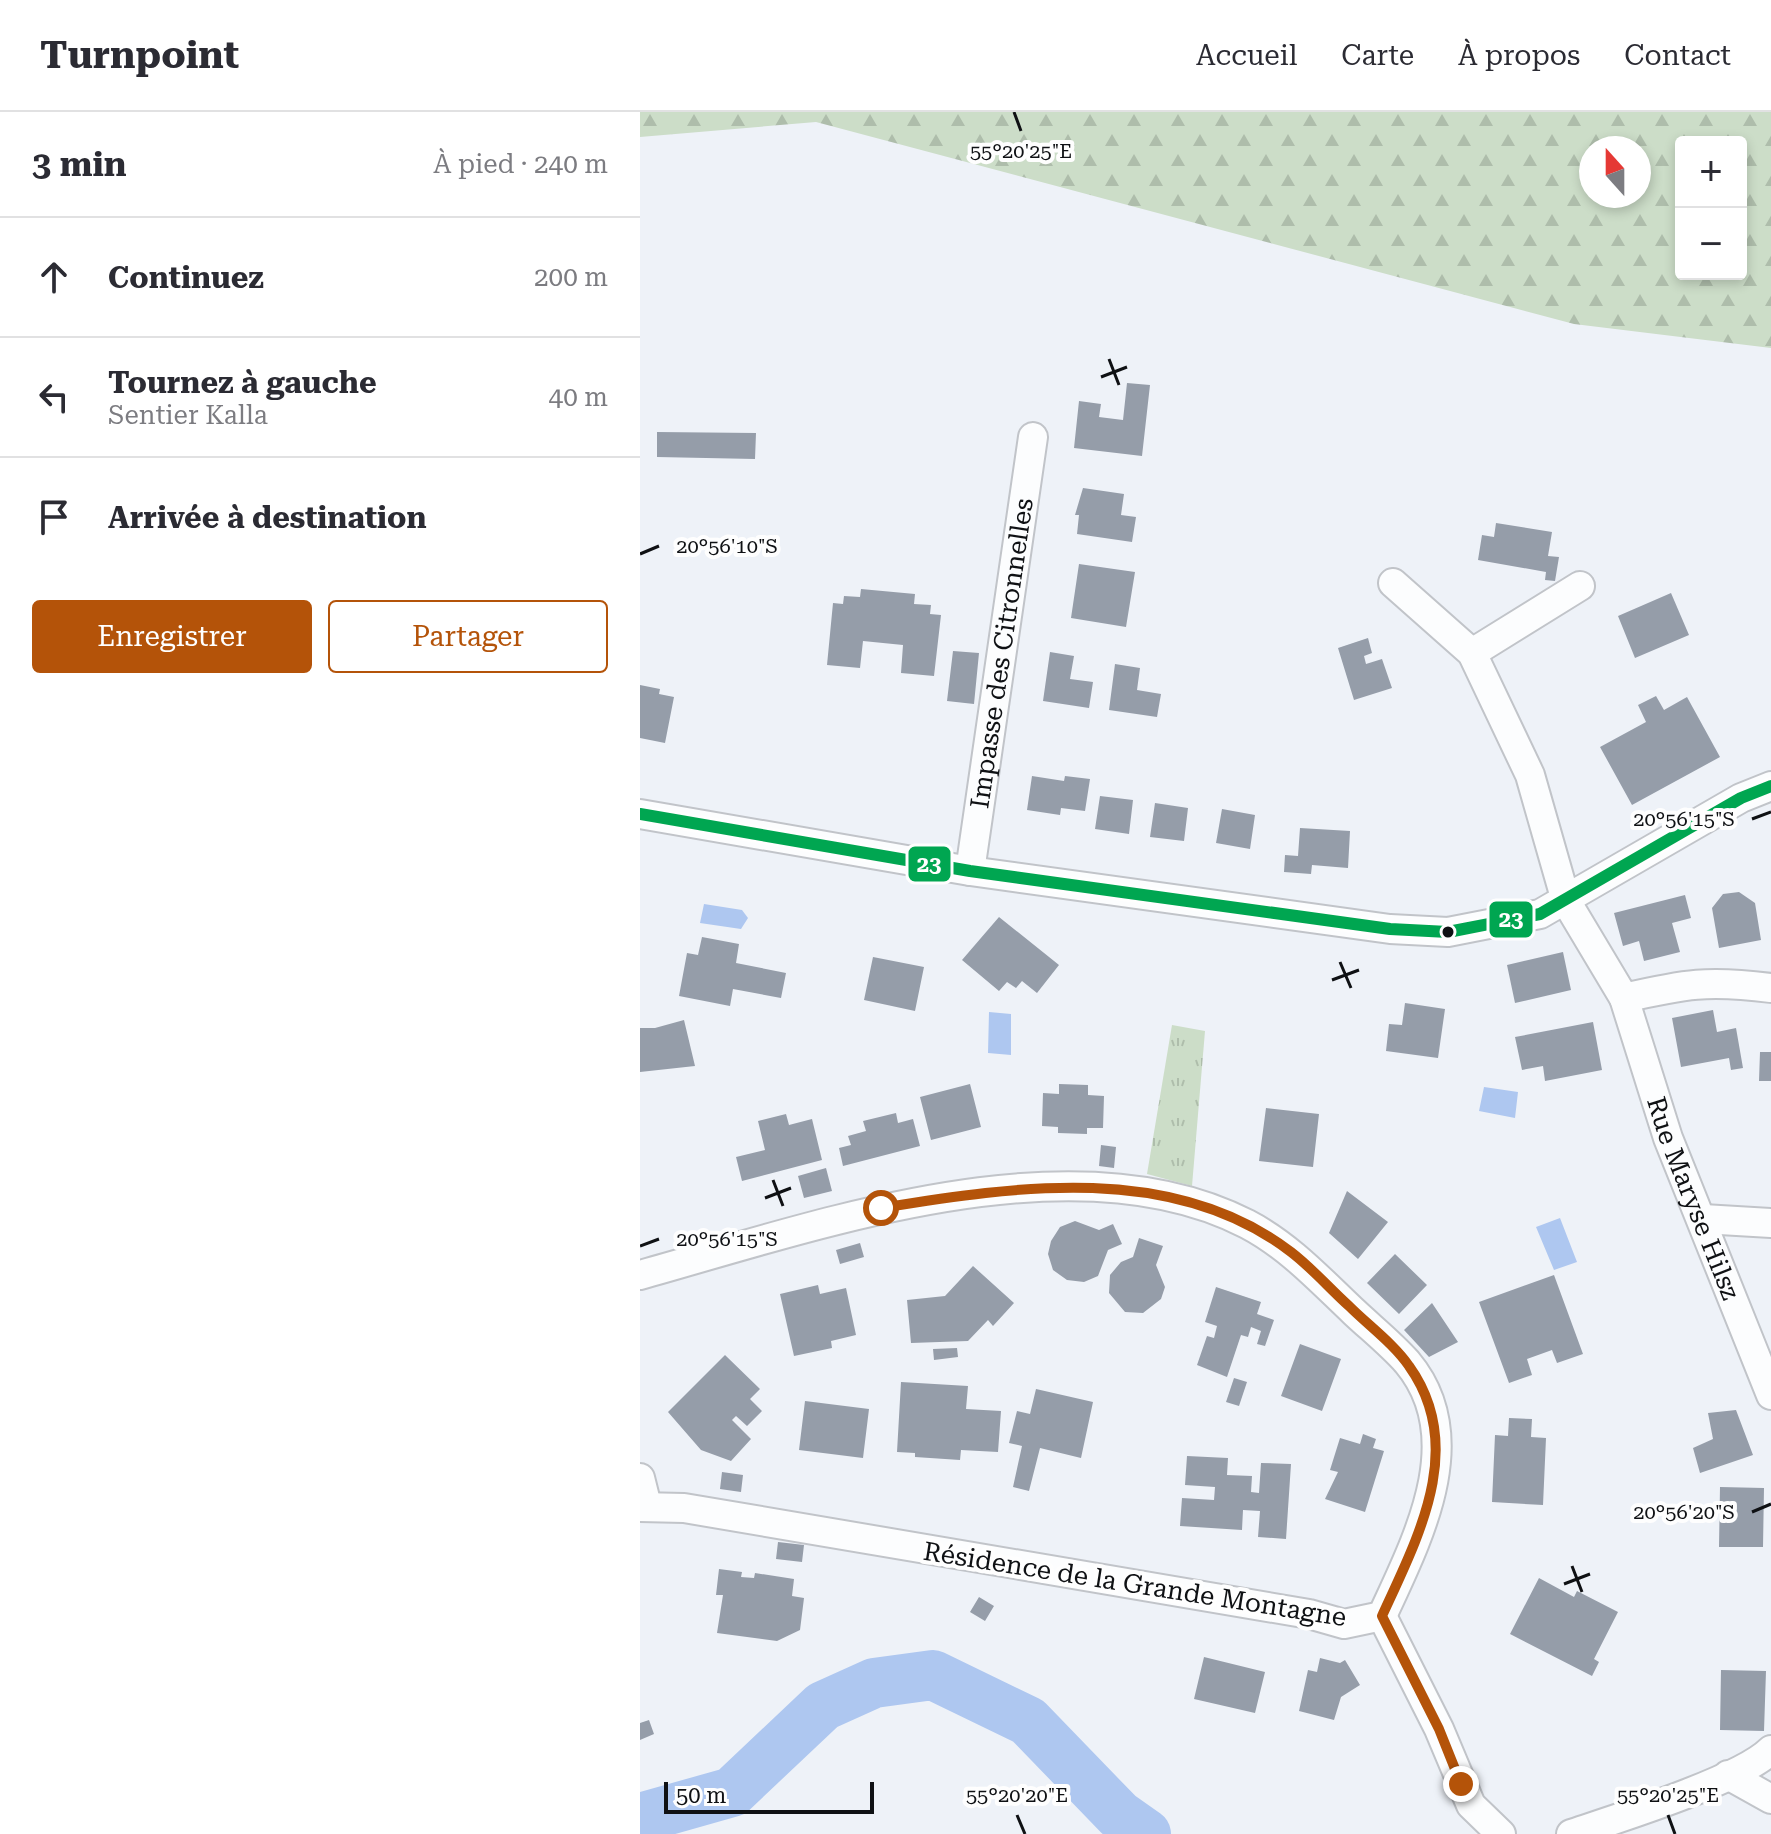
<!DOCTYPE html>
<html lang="fr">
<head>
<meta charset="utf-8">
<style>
	body { margin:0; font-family:"Roboto Serif",serif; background:#f2f2f3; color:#2b2b33 }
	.controls { position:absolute; right:24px; top:24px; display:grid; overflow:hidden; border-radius:8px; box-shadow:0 4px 12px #0003 }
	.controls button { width:72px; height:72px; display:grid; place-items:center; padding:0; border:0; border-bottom:2px solid #e1e1e2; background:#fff; color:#2b2b33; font:40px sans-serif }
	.compass { position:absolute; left:939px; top:24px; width:72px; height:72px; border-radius:50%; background:#fff; box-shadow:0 4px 12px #0003; rotate:339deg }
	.scale { position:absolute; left:24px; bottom:20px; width:210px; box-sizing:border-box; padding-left:8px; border:4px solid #0f1114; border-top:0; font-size:22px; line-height:28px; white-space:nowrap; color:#0f1114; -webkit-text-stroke:6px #fefefe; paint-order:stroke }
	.stop { position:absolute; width:24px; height:24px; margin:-18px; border:6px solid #b45309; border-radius:50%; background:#fff }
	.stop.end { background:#b45309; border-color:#fff; box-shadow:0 2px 8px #0008 }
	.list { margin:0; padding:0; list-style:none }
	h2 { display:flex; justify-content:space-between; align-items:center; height:104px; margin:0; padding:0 32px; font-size:34px }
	h2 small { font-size:26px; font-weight:400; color:#7c7c81 }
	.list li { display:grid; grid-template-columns:52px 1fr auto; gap:24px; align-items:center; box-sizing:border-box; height:120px; padding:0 32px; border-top:2px solid #e1e1e2 }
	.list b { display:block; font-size:30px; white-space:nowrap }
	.list p { margin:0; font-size:26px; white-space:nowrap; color:#7c7c81 }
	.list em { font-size:26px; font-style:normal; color:#7c7c81 }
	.actions { display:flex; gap:16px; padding:24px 32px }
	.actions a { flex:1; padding:18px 0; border:2px solid #b45309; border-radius:8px; text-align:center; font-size:28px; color:#b45309 }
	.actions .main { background:#b45309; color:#fff }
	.icon { flex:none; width:44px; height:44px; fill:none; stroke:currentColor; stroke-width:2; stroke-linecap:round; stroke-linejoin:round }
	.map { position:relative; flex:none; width:1131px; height:1722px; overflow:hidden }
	header { display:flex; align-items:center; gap:48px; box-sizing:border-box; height:112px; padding:0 40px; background:#fff; border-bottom:2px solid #e1e1e2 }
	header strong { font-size:38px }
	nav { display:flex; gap:44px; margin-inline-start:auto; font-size:28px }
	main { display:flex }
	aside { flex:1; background:#fff }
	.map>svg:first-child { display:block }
	.grass { fill:url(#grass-tufts) }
	.forest { fill:url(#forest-firs); fill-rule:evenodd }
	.water { fill:#aec7f0 }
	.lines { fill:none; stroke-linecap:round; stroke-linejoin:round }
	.river { stroke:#aec7f0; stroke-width:50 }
	.building { fill:#959da9 }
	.minor-casing { stroke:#c1c4c9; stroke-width:32 }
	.minor { stroke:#fcfdfe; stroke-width:28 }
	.bus-1-casing { stroke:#fefefe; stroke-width:18 }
	.bus-1 { stroke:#00a651; stroke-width:12 }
	.route { stroke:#b45309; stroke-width:10 }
	.ticks { fill:none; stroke:#0f1114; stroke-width:3 }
	.bus-dot { fill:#0f1114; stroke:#fefefe; stroke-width:3 }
	.labels { text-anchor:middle; stroke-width:8; stroke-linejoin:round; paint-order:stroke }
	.street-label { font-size:26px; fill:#0f1114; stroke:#fefefe }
	.ticks-label { font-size:20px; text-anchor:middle; fill:#0f1114; stroke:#fefefe; stroke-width:8; stroke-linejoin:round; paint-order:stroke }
	.line-badge { stroke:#fefefe; stroke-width:3 }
	.badge-label { font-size:22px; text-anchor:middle; font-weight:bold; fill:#fff }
</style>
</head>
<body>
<header>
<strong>Turnpoint</strong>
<nav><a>Accueil</a><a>Carte</a><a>À propos</a><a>Contact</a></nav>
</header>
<main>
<aside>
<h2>3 min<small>À pied · 240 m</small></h2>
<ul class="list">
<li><svg class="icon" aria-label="ahead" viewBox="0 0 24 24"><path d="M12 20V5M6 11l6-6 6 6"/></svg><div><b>Continuez</b></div><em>200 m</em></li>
<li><svg class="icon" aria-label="left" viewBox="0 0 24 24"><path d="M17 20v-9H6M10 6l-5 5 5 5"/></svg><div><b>Tournez à gauche</b><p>Sentier Kalla</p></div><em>40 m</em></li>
<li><svg class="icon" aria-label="arrive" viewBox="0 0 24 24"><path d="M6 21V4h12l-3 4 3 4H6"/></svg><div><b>Arrivée à destination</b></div></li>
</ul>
<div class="actions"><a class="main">Enregistrer</a><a>Partager</a></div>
</aside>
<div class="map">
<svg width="1131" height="1722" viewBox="0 0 1131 1722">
	<defs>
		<pattern id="grass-tufts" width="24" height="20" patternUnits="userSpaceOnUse" patternTransform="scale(2)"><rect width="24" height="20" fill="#ccddc8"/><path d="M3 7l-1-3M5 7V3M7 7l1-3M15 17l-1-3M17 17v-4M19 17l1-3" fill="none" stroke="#aebdab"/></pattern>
		<pattern id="forest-firs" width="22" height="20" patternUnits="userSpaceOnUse" patternTransform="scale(2)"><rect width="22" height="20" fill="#ccddc8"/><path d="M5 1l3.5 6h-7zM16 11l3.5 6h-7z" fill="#aebdab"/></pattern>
	</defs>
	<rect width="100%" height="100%" fill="#eef2f8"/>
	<!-- grass -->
	<path class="grass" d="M532 913 565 919 552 1074 507 1062Z"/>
	<!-- forest -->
	<path class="forest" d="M0 0H1131V236L934 212 176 10 0 25ZM1041 30H1101V162H1041ZM951 36H999V84H951Z"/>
	<!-- water -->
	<path class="water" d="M64 792 102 798 108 806 101 817 60 811Z
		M349 900 371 902V943L348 941Z
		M844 975 878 980 875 1006 839 999Z
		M920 1106 937 1150 914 1158 896 1115Z"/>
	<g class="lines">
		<!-- river -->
		<path class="river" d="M0 1706 92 1680 183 1594 234 1571 293 1563 388 1609 479 1703 506 1722"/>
	</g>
	<!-- building -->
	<path class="building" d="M487 271 510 273 502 344 434 336 439 289 461 292 459 305 483 308Z
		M17 320 116 321 115 347 17 345Z
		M443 376 484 382 481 403 496 405 492 430 437 422 439 403H435Z
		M856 411 912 420 908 444 919 445 915 469 905 468 906 460 838 448 842 423 854 425Z
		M439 452 495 460 486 515 431 506Z
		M221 477 275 482 274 492 291 493 290 502 301 503 294 564 261 561 263 533 223 529 220 556 187 553 193 491 203 492 204 484 220 485Z
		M1031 481 1049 523 995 546 978 504Z
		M728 526 732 541 724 544 726 552 742 547 752 576 714 588 698 536Z
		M313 539 339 541 334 592 307 589Z
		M410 540 434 544 430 567 453 570 449 596 403 589Z
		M475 552 500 556 497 578 521 582 517 605 469 598Z
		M0 573 20 577 19 582 34 585 25 631 0 626Z
		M1016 584 1024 598 1047 585 1080 645 992 693 960 635 1006 610 998 593Z
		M392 664 424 669 425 664 450 667 445 699 421 696 420 703 387 698Z
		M460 684 493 688 489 722 455 717Z
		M515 691 548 696 544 729 510 725Z
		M582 697 615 703 610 737 576 731Z
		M660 716 710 719 708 756 672 753 671 762 644 760 645 743 658 744Z
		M1099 780 1115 791 1121 828 1079 836 1072 796 1083 782Z
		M1045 783 1051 806 1032 811 1040 840 1004 849 999 829 983 834 974 801Z
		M359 805 419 853 397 881 382 869 376 876 367 870 359 879 322 848Z
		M62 825 99 832 96 851 146 861 141 886 93 877 90 894 39 884 47 841 58 843Z
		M923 840 931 878 875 891 867 853Z
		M233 845 284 855 275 899 224 888Z
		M765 891 805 897 798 946 746 939 749 912 762 913Z
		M1073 898 1077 920 1096 916 1103 956 1091 958 1089 946 1041 955 1032 906Z
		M44 908 55 954 0 960V916H15Z
		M953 910 962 958 905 969 903 954 882 958 875 925Z
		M1120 940H1131V969H1119Z
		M330 972 341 1015 291 1028 280 985Z
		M419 972 448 973V983L464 984 463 1016H447V1022L418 1021V1015L402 1014 403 981 419 982Z
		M626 996 679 1002 673 1055 619 1049Z
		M256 1001 258 1011 273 1007 280 1034 203 1054 199 1036 211 1033 208 1024 226 1019 223 1009Z
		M146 1002 149 1013 172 1007 182 1048 102 1069 96 1045 125 1038 118 1009Z
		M461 1033 476 1035 474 1056 459 1054Z
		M186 1056 192 1079 164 1086 158 1064Z
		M707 1079 748 1110 718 1147 689 1121Z
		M435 1109 459 1118 473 1112 482 1132 468 1138 458 1164 444 1170 427 1168 413 1158 408 1142 411 1129 420 1115Z
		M499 1126 523 1134 516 1153 525 1175 521 1187 503 1201 485 1200 469 1181 470 1163 481 1150 493 1145Z
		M220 1131 224 1145 200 1152 196 1138Z
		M755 1142 787 1173 759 1202 727 1171Z
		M333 1154 374 1191 353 1214 348 1208 328 1229 271 1231 267 1188 305 1184Z
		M914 1163 943 1242 917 1251 912 1238 887 1247 892 1263 869 1271 839 1190Z
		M178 1173 180 1182 206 1176 216 1223 191 1229 192 1236 154 1244 140 1182Z
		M576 1175 621 1190 617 1202 634 1208 625 1234 617 1232 621 1219 611 1215 608 1225 601 1223 587 1265 557 1253 567 1224 574 1226 577 1214 565 1210Z
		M792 1191 818 1230 789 1245 764 1218Z
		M660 1232 701 1247 682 1299 641 1284Z
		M317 1236 318 1245 294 1248 293 1237Z
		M85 1243 120 1277 110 1287 122 1299 107 1314 96 1304 92 1308 111 1327 91 1349 61 1338 28 1300Z
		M594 1266 607 1270 599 1294 586 1290Z
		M261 1270 328 1274 326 1297 361 1299 358 1340 321 1338 320 1348 275 1345V1341L257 1340Z
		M396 1277 453 1290 441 1346 400 1336 389 1379 373 1375 382 1334 369 1331 377 1299 390 1302Z
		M165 1289 229 1297 223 1346 159 1338Z
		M1096 1298 1113 1343 1060 1361 1053 1336 1073 1327 1068 1301Z
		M869 1306 892 1307 891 1325 906 1326 903 1393 852 1390 855 1323 868 1324Z
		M723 1322 736 1327 733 1336 744 1339 725 1400 685 1387 698 1360 690 1358 700 1326 720 1332Z
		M547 1344 588 1346 587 1363 612 1364 611 1380 619 1381 621 1351 651 1352 646 1427 618 1425 620 1399 603 1398 602 1418 540 1414 542 1386 574 1388 575 1375 545 1373Z
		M82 1360 103 1363 101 1380 80 1377Z
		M1080 1375 1124 1376 1123 1435H1079Z
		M138 1430 164 1433 162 1450 136 1447Z
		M79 1457 102 1460 101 1465 114 1466 115 1461 154 1467 152 1484 164 1486 160 1518 137 1529 77 1521 83 1483H76Z
		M899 1466 934 1485 937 1479 978 1500 954 1547 959 1550 952 1564 870 1522Z
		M339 1485 354 1494 345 1509 330 1500Z
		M564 1545 625 1560 615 1601 554 1587Z
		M680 1546 700 1551 705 1548 720 1573 701 1585 694 1608 659 1599 668 1558 677 1560Z
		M1081 1558 1126 1559 1124 1619 1080 1618Z
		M9 1608 14 1622 0 1628V1611Z"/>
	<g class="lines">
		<!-- minor casing -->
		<g class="minor-casing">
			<g id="minor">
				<path d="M753 471 832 541 890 663 926 789 984 886C1045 872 1068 868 1131 876"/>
				<path d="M832 541 940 474"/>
				<path d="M0 702 330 759 750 817 808 820 900 802 1101 686 1131 674"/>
				<path id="s1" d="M330 759 393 325"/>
				<path id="s2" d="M984 886 1028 1026 1131 1283"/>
				<path d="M1063 1107 1131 1111"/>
				<path d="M0 1163C176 1114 433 1022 607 1112 649 1134 680 1168 714 1200 731 1216 751 1232 767 1250 831 1326 777 1428 742 1504L704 1512 669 1502 44 1396 0 1395"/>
				<path d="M0 1366 7 1394"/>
				<path d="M742 1504 799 1617 831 1693 861 1722"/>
				<path d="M1088 1663 1131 1687"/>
				<path d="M931 1722C976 1707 1101 1668 1131 1638"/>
			</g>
		</g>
		<!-- minor -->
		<use href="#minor" class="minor"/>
		<!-- bus-1 casing -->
		<g class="bus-1-casing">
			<path id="bus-1" d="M0 702 330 759 750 817 808 820 900 802 1101 686 1131 674"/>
		</g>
		<!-- bus-1 -->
		<use href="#bus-1" class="bus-1"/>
	</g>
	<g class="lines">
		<!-- route -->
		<path class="route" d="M241 1096C376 1074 534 1050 651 1140 672 1156 690 1177 709 1194 728 1213 754 1232 769 1254 827 1335 778 1425 742 1504L799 1617 821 1672"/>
	</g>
	<!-- ticks -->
	<path class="ticks" d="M374 0 381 19M469 247 479 273M461 265 487 255M0 442 19 434M1112 707 1131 700M700 850 711 876M692 868 719 858M133 1068 143 1094M125 1086 151 1076M0 1134 19 1127M1112 1400 1131 1392M932 1454 942 1480M924 1472 950 1462M377 1703 385 1722M1028 1703 1035 1722"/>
	<!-- markers -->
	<circle class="bus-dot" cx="808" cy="820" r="7"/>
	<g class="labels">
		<!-- street labels -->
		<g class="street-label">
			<text dy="9" stroke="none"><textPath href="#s1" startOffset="220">Impasse des Citronnelles</textPath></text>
			<text dy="9" stroke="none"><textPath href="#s2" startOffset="212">Rue Maryse Hilsz</textPath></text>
			<text transform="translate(495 1472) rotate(9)" y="9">Résidence de la Grande Montagne</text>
		</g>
	</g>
	<g class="ticks-label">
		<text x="381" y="46">55°20'25"E</text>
		<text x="87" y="441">20°56'10"S</text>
		<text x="1044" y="714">20°56'15"S</text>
		<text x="87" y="1134">20°56'15"S</text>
		<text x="1044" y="1407">20°56'20"S</text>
		<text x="377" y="1690">55°20'20"E</text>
		<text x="1028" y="1690">55°20'25"E</text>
	</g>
	<g class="line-badge">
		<rect x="267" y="733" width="45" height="38" rx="8" fill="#00a651"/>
		<rect x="848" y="788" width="46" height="39" rx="8" fill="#00a651"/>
	</g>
	<g class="badge-label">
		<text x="289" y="760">23</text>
		<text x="871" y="815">23</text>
	</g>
</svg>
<div class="controls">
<button>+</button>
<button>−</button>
</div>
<svg class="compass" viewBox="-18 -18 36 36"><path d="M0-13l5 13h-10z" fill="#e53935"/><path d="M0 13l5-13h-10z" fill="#7c7c81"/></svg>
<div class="scale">50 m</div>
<div class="stop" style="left:241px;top:1096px"></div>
<div class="stop end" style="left:821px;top:1672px"></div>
</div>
</main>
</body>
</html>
